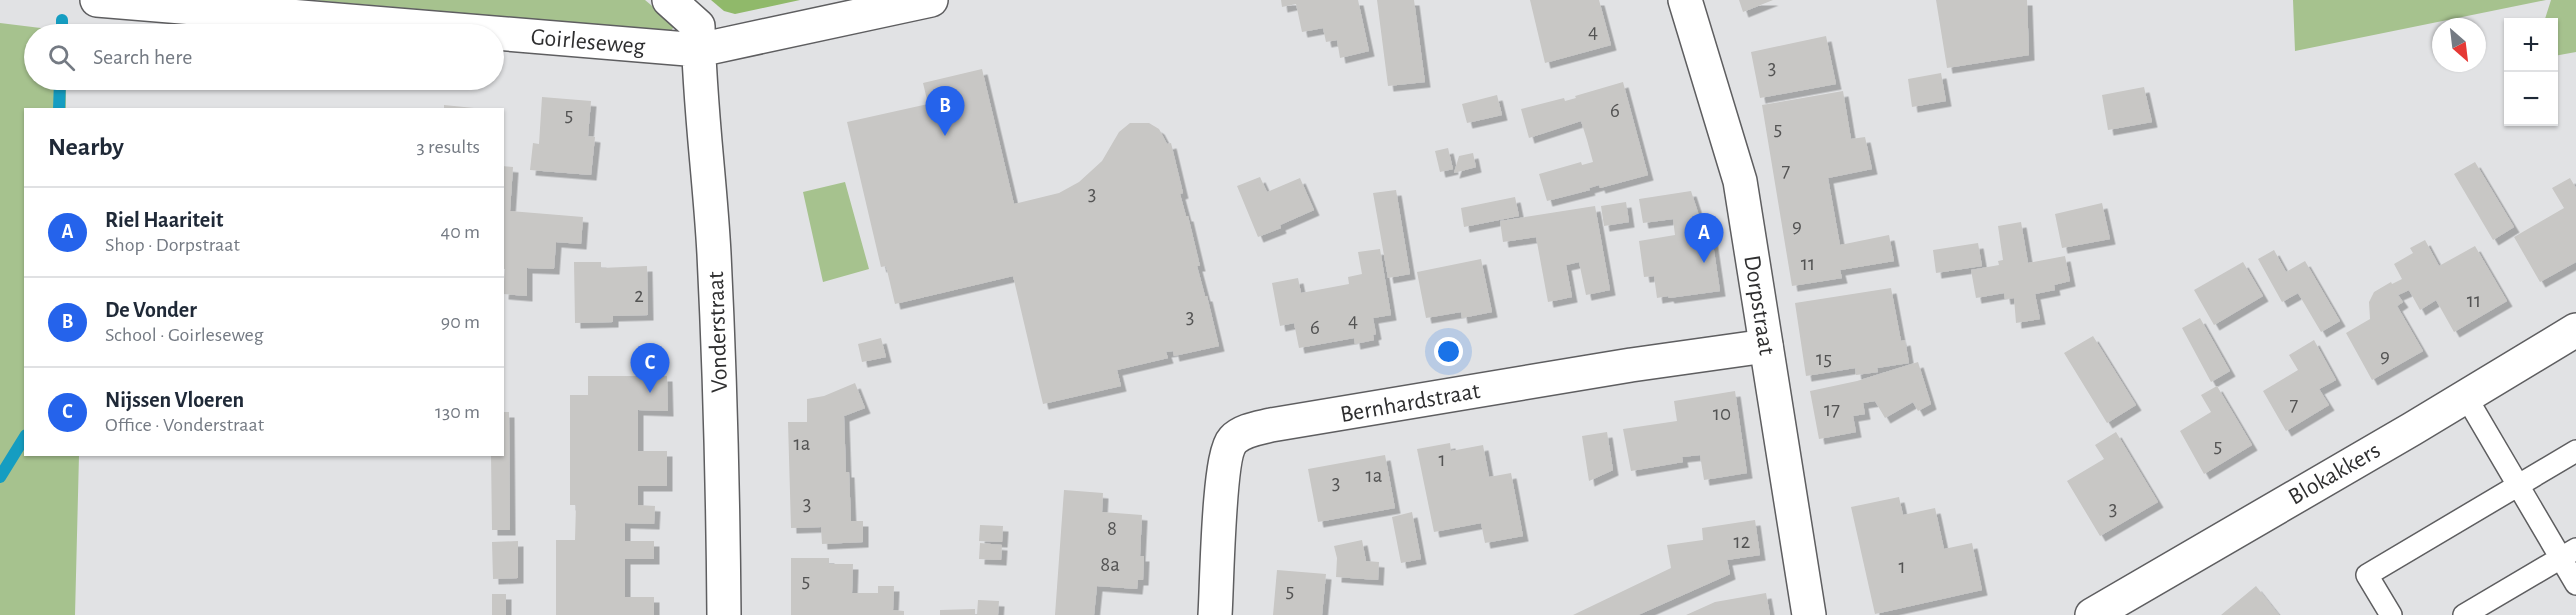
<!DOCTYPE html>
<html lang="en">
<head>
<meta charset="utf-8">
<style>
	body { margin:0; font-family:"Alegreya Sans",sans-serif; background:#f6f6f7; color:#1f2937 }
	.controls { position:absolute; right:18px; top:18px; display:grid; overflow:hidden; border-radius:0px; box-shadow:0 2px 4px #0004 }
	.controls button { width:54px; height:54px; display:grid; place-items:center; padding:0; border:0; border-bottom:2px solid #e0e1e3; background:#fff; color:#1f2937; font:30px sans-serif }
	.compass { position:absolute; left:2432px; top:18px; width:54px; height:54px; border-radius:50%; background:#fff; box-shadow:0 2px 4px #0004; rotate:152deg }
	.you { position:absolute; left:1449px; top:352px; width:21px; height:21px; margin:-15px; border:4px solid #fff; border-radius:50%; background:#1a73e8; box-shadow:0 0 0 9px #1a73e833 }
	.badge { display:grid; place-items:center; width:39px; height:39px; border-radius:50%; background:#2563eb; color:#fff; font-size:20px; font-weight:700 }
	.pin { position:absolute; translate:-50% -50px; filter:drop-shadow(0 2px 3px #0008) }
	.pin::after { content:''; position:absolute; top:32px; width:21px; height:18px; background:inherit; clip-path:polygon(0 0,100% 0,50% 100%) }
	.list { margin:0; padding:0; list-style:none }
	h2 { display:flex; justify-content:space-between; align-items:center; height:78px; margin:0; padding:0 24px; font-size:26px }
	h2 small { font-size:20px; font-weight:400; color:#747a83 }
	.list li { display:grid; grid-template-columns:39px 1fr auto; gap:18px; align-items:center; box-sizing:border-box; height:90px; padding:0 24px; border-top:2px solid #e0e1e3 }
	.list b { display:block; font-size:22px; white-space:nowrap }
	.list p { margin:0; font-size:20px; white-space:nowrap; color:#747a83 }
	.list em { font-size:20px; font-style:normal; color:#747a83 }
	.icon { flex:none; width:33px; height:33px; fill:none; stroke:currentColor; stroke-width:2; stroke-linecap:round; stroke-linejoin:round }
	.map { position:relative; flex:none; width:2576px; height:615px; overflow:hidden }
	.search { position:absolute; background:#fff; box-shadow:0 2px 4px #0004; left:24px; top:24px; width:480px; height:66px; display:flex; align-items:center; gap:15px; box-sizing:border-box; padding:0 21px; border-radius:33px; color:#747a83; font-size:22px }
	.panel { position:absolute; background:#fff; box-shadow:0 2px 4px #0004; left:24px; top:108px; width:480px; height:348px; border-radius:0px }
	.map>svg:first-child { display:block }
	.green { fill:#a6c28e }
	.forest { fill:#90b96a }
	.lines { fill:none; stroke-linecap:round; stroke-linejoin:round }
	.stream { stroke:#159dc1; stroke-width:12 }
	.building { fill:#c8c7c5; filter:url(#shadow) }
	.service-casing { stroke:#5e5e60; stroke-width:24 }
	.minor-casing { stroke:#5e5e60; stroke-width:36 }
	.tertiary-casing { stroke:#5e5e60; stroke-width:36 }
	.service { stroke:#fff; stroke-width:21 }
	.minor { stroke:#fff; stroke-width:33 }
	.tertiary { stroke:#fff; stroke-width:33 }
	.labels { text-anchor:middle; stroke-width:4.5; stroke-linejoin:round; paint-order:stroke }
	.number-label { font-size:21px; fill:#545454 }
	.street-label { font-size:24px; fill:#2e2e2f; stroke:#fff }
</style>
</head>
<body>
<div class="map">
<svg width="2576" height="615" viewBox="0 0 2576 615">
	<defs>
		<filter id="shadow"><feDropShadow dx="5.5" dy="5.5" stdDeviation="0" flood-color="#0004"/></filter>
	</defs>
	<rect width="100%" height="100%" fill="#e1e2e4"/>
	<!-- green -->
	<path class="green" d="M312 0H645L675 25 671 31Z
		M2293 0H2546L2295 51Z
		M2551 0H2576V52L2554 56V22H2544Z
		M0 23 65 31V34H34V80H66V109L26 110V454L79 455 75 615H0Z
		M845 182 869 269 823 282 803 192Z"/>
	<!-- forest -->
	<path class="forest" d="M711 0H800L735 14 724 11Z"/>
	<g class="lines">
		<!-- stream -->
		<path class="stream" d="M62 34V20
			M59 110 60 80
			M0 477 26 435"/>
	</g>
	<!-- building -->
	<path class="building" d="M1281 0H1358L1369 51 1340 58 1337 40 1326 42 1323 28 1302 32 1296 4 1282 7Z
		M1377 0H1414L1425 82 1388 86Z
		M1530 0H1599L1611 45 1545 63Z
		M1739 0H1773L1743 12Z
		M1936 0H2027L2029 55 1947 68Z
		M1826 36 1836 84 1760 98 1751 52Z
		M982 69 1014 204 1059 193 1079 182 1102 161 1119 132 1130 123H1149L1159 129 1167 144 1171 143 1183 193 1180 194 1186 216H1188L1200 266H1197L1205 296H1207L1219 346 1174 356 1173 351 1166 352 1168 358 1117 370 1121 386 1043 404 1013 276 895 304 886 266 881 267 847 122 928 104 923 83Z
		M1941 73 1946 101 1912 107 1908 79Z
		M1623 82 1648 175 1600 188 1599 185 1589 188 1590 190 1547 201 1539 174 1581 162 1582 165 1593 162 1587 140 1581 121 1529 138 1521 109 1564 98 1565 101 1576 98 1575 96Z
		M2144 87 2152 122 2108 130 2102 95Z
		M1843 91 1851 139 1865 137 1872 169 1828 178 1840 245 1889 235 1894 261 1840 270 1842 278 1792 286 1762 105Z
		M1497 95 1502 115 1467 123 1462 104Z
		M542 97 591 101 588 136 595 137 591 175 530 170 533 143 539 144Z
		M444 105 474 108 473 110H444Z
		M1448 148 1453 169 1440 172 1435 151Z
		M1473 153 1476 167 1454 173 1459 156Z
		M2475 162 2514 227 2493 240 2454 174Z
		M502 166 513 167 510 211 583 217 581 244 556 242 554 269 527 268V296L503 294 505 269H502Z
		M1260 177 1267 192 1300 178 1314 210 1280 225 1281 228 1258 237 1237 186Z
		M2570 178 2576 188V262L2540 282 2514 237 2564 208 2552 188Z
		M1396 190 1410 274 1388 278 1373 193Z
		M1691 191 1704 231 1711 230 1720 291 1669 298 1668 296 1657 298 1654 276 1644 277 1639 241 1675 235 1673 219 1643 223 1639 199Z
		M1515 197 1519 216 1464 227 1461 208Z
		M1626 202 1629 222 1604 226 1601 206Z
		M2102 203 2110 239 2062 248 2055 214Z
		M1595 206 1610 290 1586 295 1579 262 1566 265 1572 297 1548 302 1536 237 1503 242 1500 221Z
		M2021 222 2028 263 2065 256 2070 281 2054 285 2055 290 2035 294 2040 319 2016 323 2014 298 2005 299 2004 293 1976 298 1971 270 1999 265 1998 261 2003 260 1998 226Z
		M2425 240 2439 266 2475 246 2507 301 2454 332 2436 300 2420 310 2409 290 2398 295 2403 302 2397 306 2423 351 2372 380 2346 333 2370 319 2369 302 2374 292 2391 282 2392 284 2402 279 2394 264 2413 253 2410 248Z
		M1978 243 1982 266 1936 273 1933 250Z
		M1380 249 1391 315 1373 318 1376 334 1373 335 1374 340 1355 344 1354 338 1299 348 1294 323 1280 326 1272 283 1298 278 1301 293 1349 284 1348 277 1362 274 1358 252Z
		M2274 250 2286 272 2305 261 2340 321 2321 332 2298 293 2282 302 2258 259Z
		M1481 259 1492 312 1462 318 1461 312 1426 318 1417 272Z
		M574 262H601V268L647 266 648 315 613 316V322L575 323Z
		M2243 262 2263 296 2214 325 2194 290Z
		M1891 288 1901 341 1905 340 1909 363 1877 368 1878 372 1856 375 1855 368 1806 376 1795 303Z
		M2200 318 2230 371 2211 382 2182 328Z
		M2093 336 2136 405 2107 423 2064 353Z
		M881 338 886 357 862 362 858 344Z
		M2314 340 2336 380 2319 389 2329 405 2286 431 2263 391 2298 370 2289 355Z
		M1918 362 1931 404 1918 411 1913 402 1885 418 1875 401 1863 403 1865 414 1853 416 1856 432 1819 439 1810 391 1857 381Z
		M588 376H667L668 411 638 410V451H667V486H638V505L655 506 654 524 625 523V541H654V559H625V597H654V615H556V540H575L576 505H570V395H588Z
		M855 383 865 408 844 416 846 472H849L851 521H863V542L822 544 821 527 791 528 788 422H807V399L824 396Z
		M2217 386 2252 445 2204 474 2180 431 2211 412 2201 395Z
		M1735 391 1747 473 1704 480 1700 455 1682 457 1683 462 1631 471 1623 429 1677 421 1674 401Z
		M502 412H509L510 530H492L491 454H502Z
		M1607 432 1613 470 1589 481 1582 436Z
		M2116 432 2158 502 2100 536 2067 481 2104 459 2095 445Z
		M1450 443 1451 451 1483 445 1489 477 1511 473 1523 536 1485 543 1481 523 1434 532 1417 449Z
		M1385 455 1395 508 1318 522 1308 469Z
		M1064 490 1103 493 1102 512 1142 515 1140 556H1144L1143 580H1138L1137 589 1097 586 1094 615H1055Z
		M1899 497 1903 515 1935 508 1944 549 1972 543 1982 590 1875 614 1851 507Z
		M1412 512 1421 559 1401 563 1392 517Z
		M1755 520 1760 555 1727 560 1730 574 1638 615H1573L1671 568 1667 545 1703 540 1702 528Z
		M980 525 1003 526 1002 542 979 541Z
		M1362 540 1366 561 1379 562 1378 580 1336 577 1337 558 1334 546Z
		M518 541V578L493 579 492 542Z
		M980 543 1002 545 1001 560 979 559Z
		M791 558H829V564H853L852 593H878V586H894L893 610 904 611V615H791Z
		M1277 570 1326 574 1322 615H1273Z
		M2256 586 2279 615H2221Z
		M1766 593 1770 615H1686L1715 602Z
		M492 594H506V615H492Z
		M978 600 999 601 998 615H977Z
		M975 609V615H940V610Z"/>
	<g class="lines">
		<!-- service casing -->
		<g class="service-casing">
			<path id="service" d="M2465 395 2576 584
				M2391 615 2367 575 2576 451
				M2464 615 2576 549"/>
		</g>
		<!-- minor casing -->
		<g class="minor-casing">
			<path id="minor" d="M97 0 699 50 931 0
				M669 0 698 26C699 103 710 178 714 254 720 374 723 495 724 615
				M1215 615C1217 586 1218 456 1233 440 1242 430 1259 428 1271 425L1631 365 1766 346
				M2092 615 2412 429 2576 330"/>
		</g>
		<!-- tertiary casing -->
		<g class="tertiary-casing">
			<path id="tertiary" d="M1685 0 1740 181 1809 615"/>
		</g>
		<!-- service -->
		<use href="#service" class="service"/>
		<!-- minor -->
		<use href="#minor" class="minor"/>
		<!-- tertiary -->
		<use href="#tertiary" class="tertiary"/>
	</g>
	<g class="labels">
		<!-- number labels -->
		<g class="number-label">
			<text x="1593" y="38">4</text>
			<text x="1772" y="74">3</text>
			<text x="1615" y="117">6</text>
			<text x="569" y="121">5</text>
			<text x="1778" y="135">5</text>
			<text x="1786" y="177">7</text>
			<text x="1092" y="200">3</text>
			<text x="1797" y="232">9</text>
			<text x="1808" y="270">11</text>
			<text x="639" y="302">2</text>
			<text x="2474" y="307">11</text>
			<text x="1190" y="323">3</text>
			<text x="1353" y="327">4</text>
			<text x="1315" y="334">6</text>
			<text x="2385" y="362">9</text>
			<text x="1824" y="365">15</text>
			<text x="2294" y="411">7</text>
			<text x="1832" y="416">17</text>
			<text x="1722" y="420">10</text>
			<text x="802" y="450">1a</text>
			<text x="2218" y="452">5</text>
			<text x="1442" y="466">1</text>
			<text x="1374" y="482">1a</text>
			<text x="1336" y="489">3</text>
			<text x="807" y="510">3</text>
			<text x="2113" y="515">3</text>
			<text x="1112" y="535">8</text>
			<text x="1742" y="548">12</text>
			<text x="1110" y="571">8a</text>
			<text x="1902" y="573">1</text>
			<text x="806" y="587">5</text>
			<text x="1290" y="597">5</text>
		</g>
		<!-- street labels -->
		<g class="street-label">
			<text transform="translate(588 41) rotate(5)" y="8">Goirleseweg</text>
			<text transform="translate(1760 305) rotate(81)" y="8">Dorpstraat</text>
			<text transform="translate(717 332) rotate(-92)" y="8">Vonderstraat</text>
			<text transform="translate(1410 402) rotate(-10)" y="8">Bernhardstraat</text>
			<text transform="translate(2334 473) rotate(-30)" y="8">Blokakkers</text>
		</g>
	</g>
</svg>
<div class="controls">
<button>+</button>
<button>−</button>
</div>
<svg class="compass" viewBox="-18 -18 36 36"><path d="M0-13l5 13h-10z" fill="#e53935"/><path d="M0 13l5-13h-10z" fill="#747a83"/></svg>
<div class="you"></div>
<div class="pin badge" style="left:1704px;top:263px">A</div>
<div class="pin badge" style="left:945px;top:136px">B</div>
<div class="pin badge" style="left:650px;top:393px">C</div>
<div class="search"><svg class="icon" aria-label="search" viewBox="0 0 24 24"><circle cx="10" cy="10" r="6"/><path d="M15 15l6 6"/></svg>Search here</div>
<section class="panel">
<h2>Nearby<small>3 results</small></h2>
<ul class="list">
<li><span class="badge">A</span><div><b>Riel Haariteit</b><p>Shop · Dorpstraat</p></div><em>40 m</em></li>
<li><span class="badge">B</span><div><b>De Vonder</b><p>School · Goirleseweg</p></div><em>90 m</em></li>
<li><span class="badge">C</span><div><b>Nijssen Vloeren</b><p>Office · Vonderstraat</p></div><em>130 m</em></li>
</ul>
</section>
</div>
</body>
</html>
